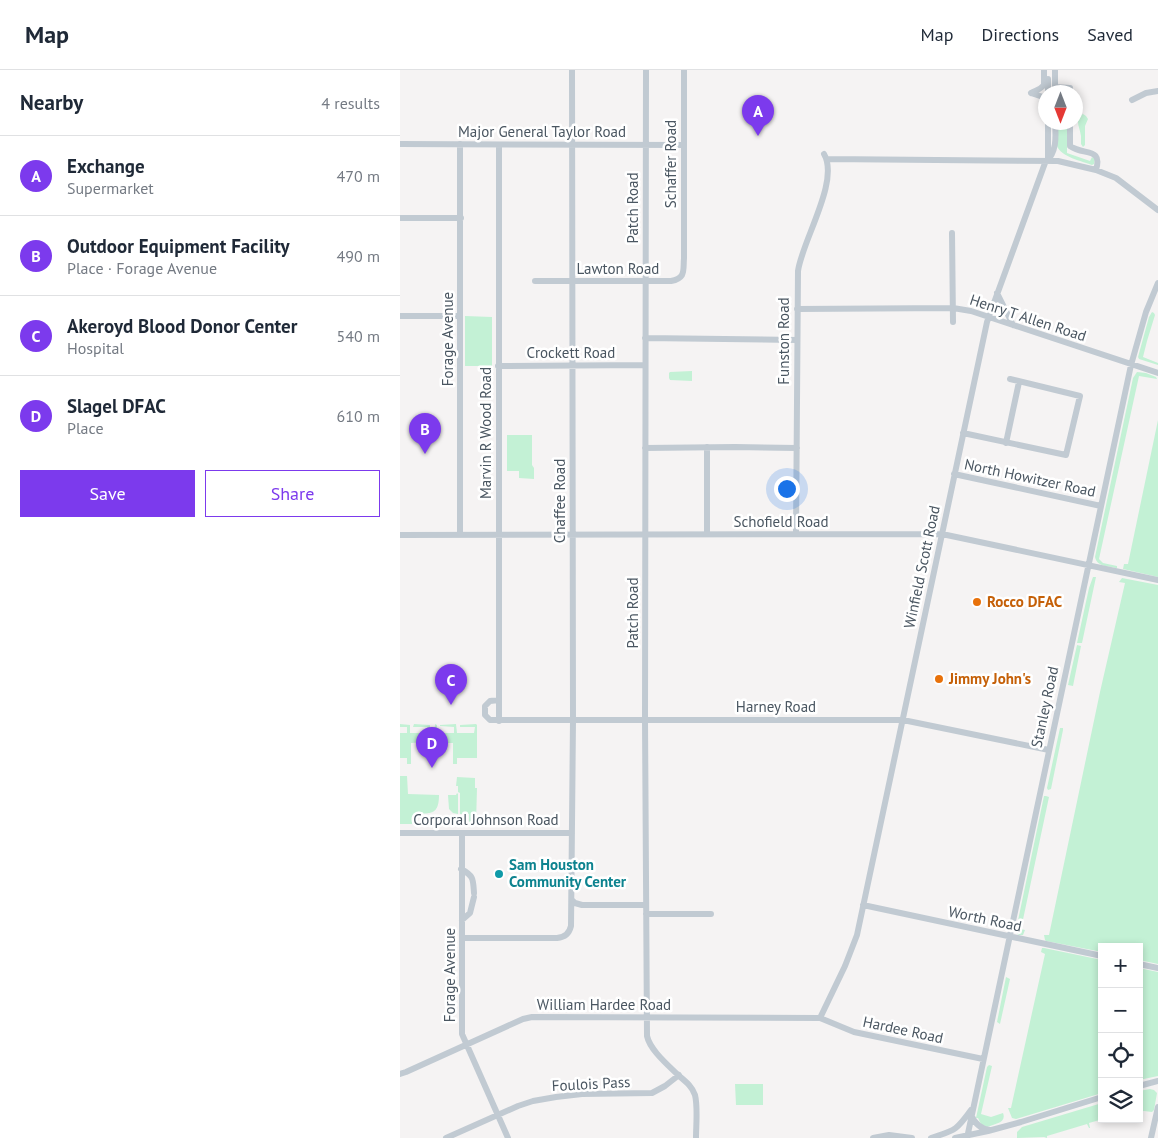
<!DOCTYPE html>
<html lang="en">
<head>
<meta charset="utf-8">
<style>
	body { margin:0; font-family:"PT Sans",sans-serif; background:#f6f6f7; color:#1f2937 }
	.controls { position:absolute; right:15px; bottom:15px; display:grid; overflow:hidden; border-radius:0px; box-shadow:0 2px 8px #0003 }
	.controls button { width:45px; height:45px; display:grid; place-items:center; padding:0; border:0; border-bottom:1px solid #e0e1e3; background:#fff; color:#1f2937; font:25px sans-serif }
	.compass { position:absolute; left:638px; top:15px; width:45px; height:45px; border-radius:50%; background:#fff; box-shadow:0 2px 8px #0003; rotate:180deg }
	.you { position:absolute; left:386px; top:418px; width:18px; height:18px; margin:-12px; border:4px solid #fff; border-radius:50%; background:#1a73e8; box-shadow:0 0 0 8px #1a73e833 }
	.badge { display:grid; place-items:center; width:32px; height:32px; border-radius:50%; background:#7c3aed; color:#fff; font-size:16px; font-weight:700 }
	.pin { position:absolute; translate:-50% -41px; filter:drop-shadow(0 1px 2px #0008) }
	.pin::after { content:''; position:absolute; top:26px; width:18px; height:15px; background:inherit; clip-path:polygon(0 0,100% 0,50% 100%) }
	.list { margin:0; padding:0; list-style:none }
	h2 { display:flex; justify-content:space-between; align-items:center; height:65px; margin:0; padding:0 20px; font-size:21px }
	h2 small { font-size:16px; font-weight:400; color:#747a83 }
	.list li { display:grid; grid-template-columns:32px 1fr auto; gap:15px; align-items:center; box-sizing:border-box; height:80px; padding:0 20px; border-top:1px solid #e0e1e3 }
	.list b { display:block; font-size:19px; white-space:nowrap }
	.list p { margin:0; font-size:16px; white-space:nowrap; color:#747a83 }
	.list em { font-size:16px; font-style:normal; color:#747a83 }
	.actions { display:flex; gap:10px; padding:15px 20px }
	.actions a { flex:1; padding:11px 0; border:1px solid #7c3aed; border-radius:0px; text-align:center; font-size:18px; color:#7c3aed }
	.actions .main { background:#7c3aed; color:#fff }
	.icon { flex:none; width:28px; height:28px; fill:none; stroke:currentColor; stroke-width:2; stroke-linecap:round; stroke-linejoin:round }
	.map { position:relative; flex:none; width:758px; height:1068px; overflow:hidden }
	header { display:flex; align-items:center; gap:30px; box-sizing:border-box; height:70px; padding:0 25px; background:#fff; border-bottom:1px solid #e0e1e3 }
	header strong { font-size:24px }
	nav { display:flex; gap:28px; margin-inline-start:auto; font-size:18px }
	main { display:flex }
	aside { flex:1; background:#fff }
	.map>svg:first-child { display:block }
	.green { fill:#c3f1d5 }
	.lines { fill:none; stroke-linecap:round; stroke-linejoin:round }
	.minor { stroke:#c1cad2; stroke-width:6 }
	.food-dot { fill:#e8710a; stroke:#fff; stroke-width:2 }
	.culture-dot { fill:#0f9aa8; stroke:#fff; stroke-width:2 }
	.labels { text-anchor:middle; stroke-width:5; stroke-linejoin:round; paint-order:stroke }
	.street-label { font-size:15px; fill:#4a5661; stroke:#fff }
	.food-label { font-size:15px; font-weight:bold; fill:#c56008; stroke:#fff; text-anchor:start }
	.culture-label { font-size:15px; font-weight:bold; fill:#0d838f; stroke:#fff; text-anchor:start }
</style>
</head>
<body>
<header>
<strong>Map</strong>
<nav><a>Map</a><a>Directions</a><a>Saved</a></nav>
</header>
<main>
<aside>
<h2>Nearby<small>4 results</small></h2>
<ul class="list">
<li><span class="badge">A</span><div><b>Exchange</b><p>Supermarket</p></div><em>470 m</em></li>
<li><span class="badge">B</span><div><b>Outdoor Equipment Facility</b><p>Place · Forage Avenue</p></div><em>490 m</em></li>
<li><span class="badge">C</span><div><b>Akeroyd Blood Donor Center</b><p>Hospital</p></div><em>540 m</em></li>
<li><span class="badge">D</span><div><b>Slagel DFAC</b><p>Place</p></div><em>610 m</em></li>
</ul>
<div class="actions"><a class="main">Save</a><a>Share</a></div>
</aside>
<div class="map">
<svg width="758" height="1068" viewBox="0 0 758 1068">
	<rect width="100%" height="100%" fill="#f5f3f3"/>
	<!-- green -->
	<path class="green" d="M683 44 686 46 688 49 685 56V75L683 77 681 74C681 74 681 67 681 66 680 58 676 53 679 46Z
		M657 53H667V83L690 91 692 87 695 89 694 94 692 95C682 91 661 87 657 76 655 70 657 60 657 53Z
		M752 242 754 243 755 245 747 271 743 287 758 293V295L739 289 738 287 749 247Z
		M65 246 92 247V296H65Z
		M292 301V311L270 310 269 308V303L270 302Z
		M737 302 746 303 756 307 757 309 739 306 699 489 703 493 717 496V498H716C708 496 697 497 695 487L733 308Z
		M758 350V507L723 499 724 494H728Z
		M107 365H132V395L134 398V409L119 408V401H107Z
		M693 507H696L682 573H677L689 518Z
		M722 508 758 515V894L739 890V877H702V882L646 871 645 870 644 865H649L700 622 725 513 719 512Z
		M677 575 681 576 673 616 668 615Z
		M0 654 10 655V663H28L27 657H13L14 654 30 655V666H24V672L11 673V694H7V688H0V663H7V657H0Z
		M35 654 37 655V663H54V657L40 656V655L56 654 57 663H74L75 657H60V655L76 654 77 655V688H57V694H53V673H40V666H34Z
		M660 658H663V660L651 719 648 720 647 718Z
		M0 706H7L8 724 39 725C39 756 18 733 12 754H0Z
		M57 707 75 708V718H77L76 754H19L20 752 23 750H34V753H69V744H60V723L58 722V716H56Z
		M57 723 58 724V744L53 743 49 739 48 725H56Z
		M644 726H646L649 727 621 859 625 860 623 865H619L616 862V860Z
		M642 878H644L702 890V1023L616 1049 612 1048 608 1038H611L645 884 641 882Z
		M739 898 758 902V1006L739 1010Z
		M606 907 610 909 600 954 597 952Z
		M589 995 592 996 581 1044 591 1047 603 1043C607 1053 594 1054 587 1057L581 1054 578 1048H576L587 997Z
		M335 1014H363V1035H336Z
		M750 1019 754 1020 757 1023 754 1040 752 1042 744 1041 739 1042V1021Z
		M702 1033V1049H703L689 1053 690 1058H689L687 1054 647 1066V1068L644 1067 617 1068V1062L622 1057Z"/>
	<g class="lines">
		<!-- minor -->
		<path class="minor" d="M246 0 245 650 247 966C250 980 268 995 278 1005 285 1011 292 1016 295 1025 298 1037 296 1055 296 1068
			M648 9V22
			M655 17 670 18
			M655 22V0
			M631 23C636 20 640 20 644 15V0
			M631 23 643 27 646 30
			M732 30 746 23 758 21
			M648 52V90
			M670 52V76C684 86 703 77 696 100
			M0 74 284 75
			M99 75V651
			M427 89 658 91 696 100 716 108 758 140
			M0 148H61
			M552 163 553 252
			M135 211H271C286 208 283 201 284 188V0
			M597 223 613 255
			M397 239 553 238 571 241 758 303
			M0 246H60
			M245 268 397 270
			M98 296 245 295
			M563 363 666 385 680 326 610 309
			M606 373 619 312
			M307 377V464
			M245 378 335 377 397 378
			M554 404 701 436
			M396 464 398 201C402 171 440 111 424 84
			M0 465 542 464 758 510
			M60 465V74
			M99 630 90 631 85 636V645L90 650H503L649 680
			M0 763H172
			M62 763V964L108 1068
			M61 799C74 806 73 809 74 823
			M172 830 175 833 182 835H246
			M463 835 702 886
			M246 844H311
			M62 850 70 843 74 827
			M62 868H157C165 867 169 864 171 856L173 650 172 0
			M739 894 758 898
			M420 948 445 896 457 865 587 252 645 93C657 83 656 67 655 52
			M0 1004 6 1002 123 949 132 947 420 948 454 962 583 989
			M739 1016 758 1011
			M571 1045C575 1054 581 1059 590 1060
			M46 1068 118 1036 133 1031 156 1027 182 1024 252 1023 265 1016 279 1005
			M473 1068 489 1065 512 1068
			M531 1068C555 1060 556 1061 571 1040
			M555 1068 588 1061 621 1052 702 1027
			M567 1068 731 295 746 242 758 213
			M751 1068 758 1037"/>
	</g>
	<!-- markers -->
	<g class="food-dot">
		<circle cx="577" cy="532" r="5"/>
		<circle cx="539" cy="609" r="5"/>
	</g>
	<circle class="culture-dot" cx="99" cy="804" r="5"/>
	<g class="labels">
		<!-- street labels -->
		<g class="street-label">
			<text x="142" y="67">Major General Taylor Road</text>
			<text transform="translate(271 94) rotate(-90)" y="5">Schaffer Road</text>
			<text transform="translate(233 138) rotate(-90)" y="5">Patch Road</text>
			<text x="218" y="204">Lawton Road</text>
			<text transform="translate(628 248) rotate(18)" y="5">Henry T Allen Road</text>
			<text transform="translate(48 269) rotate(-90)" y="5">Forage Avenue</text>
			<text transform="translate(384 271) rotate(-90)" y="5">Funston Road</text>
			<text x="171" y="288">Crockett Road</text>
			<text transform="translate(86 363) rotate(-90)" y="5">Marvin R Wood Road</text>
			<text transform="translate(630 408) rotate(12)" y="5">North Howitzer Road</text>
			<text transform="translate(160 431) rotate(-90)" y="5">Chaffee Road</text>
			<text x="381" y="457">Schofield Road</text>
			<text transform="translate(522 497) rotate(-78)" y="5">Winfield Scott Road</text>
			<text transform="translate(233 543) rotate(-90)" y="5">Patch Road</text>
			<text x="376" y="642">Harney Road</text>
			<text transform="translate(645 637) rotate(-78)" y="5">Stanley Road</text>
			<text x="86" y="755">Corporal Johnson Road</text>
			<text transform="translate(585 849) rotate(12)" y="5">Worth Road</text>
			<text transform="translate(50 905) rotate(-90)" y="5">Forage Avenue</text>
			<text x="204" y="940">William Hardee Road</text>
			<text transform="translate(503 960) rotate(12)" y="5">Hardee Road</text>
			<text transform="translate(191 1014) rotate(-3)" y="5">Foulois Pass</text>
		</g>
		<!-- food labels -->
		<g class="food-label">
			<text x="587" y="537">Rocco DFAC</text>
			<text x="549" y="614">Jimmy John's</text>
		</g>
		<!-- culture labels -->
		<g class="culture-label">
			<text x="109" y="800">Sam Houston<tspan x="109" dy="17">Community Center</tspan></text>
		</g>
	</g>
</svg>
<div class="controls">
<button>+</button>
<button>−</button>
<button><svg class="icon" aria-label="locate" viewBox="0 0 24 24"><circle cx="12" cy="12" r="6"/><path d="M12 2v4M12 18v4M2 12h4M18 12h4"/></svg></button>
<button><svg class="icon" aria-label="layers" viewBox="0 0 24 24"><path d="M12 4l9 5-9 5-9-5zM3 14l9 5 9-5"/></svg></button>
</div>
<svg class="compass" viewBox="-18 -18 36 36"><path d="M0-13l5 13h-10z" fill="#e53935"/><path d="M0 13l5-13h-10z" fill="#747a83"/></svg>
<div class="you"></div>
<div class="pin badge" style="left:358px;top:66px">A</div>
<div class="pin badge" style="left:25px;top:384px">B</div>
<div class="pin badge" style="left:51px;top:635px">C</div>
<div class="pin badge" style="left:32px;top:698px">D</div>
</div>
</main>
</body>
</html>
